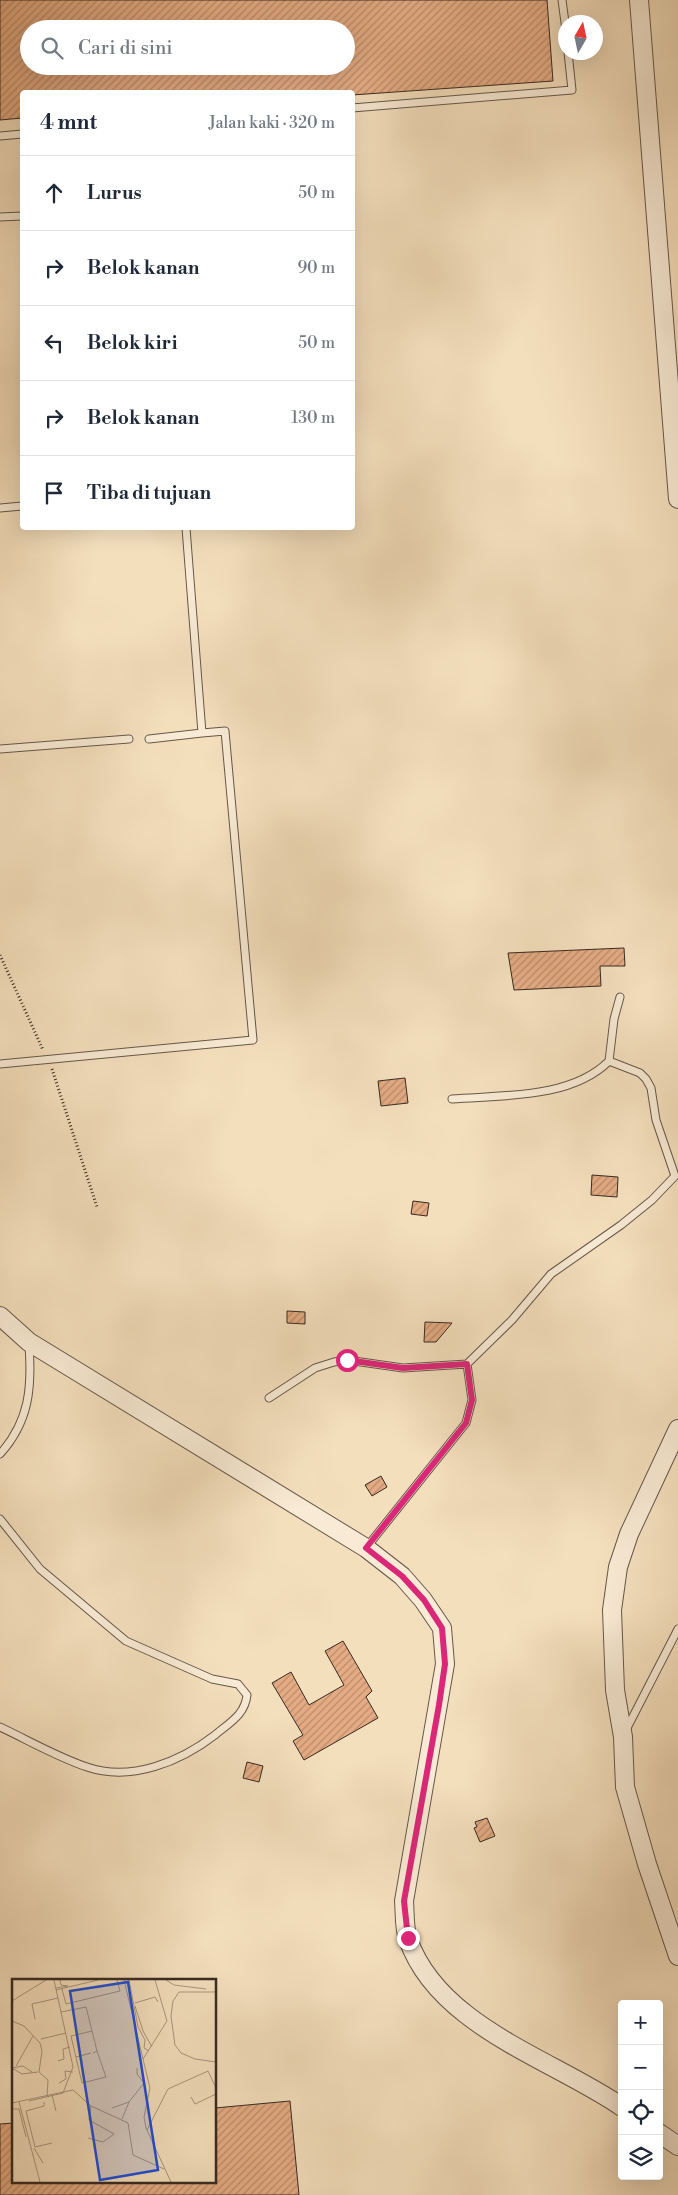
<!DOCTYPE html>
<html lang="id">
<head>
<meta charset="utf-8">
<style>
	body { margin:0; font-family:"Libre Bodoni",serif; background:#f6f6f7; color:#1f2937 }
	.controls { position:absolute; right:15px; bottom:15px; display:grid; overflow:hidden; border-radius:5px; box-shadow:0 5px 20px #0002 }
	.controls button { width:45px; height:45px; display:grid; place-items:center; padding:0; border:0; border-bottom:1px solid #e0e1e3; background:#fff; color:#1f2937; font:25px sans-serif }
	.compass { position:absolute; left:558px; top:15px; width:45px; height:45px; border-radius:50%; background:#fff; box-shadow:0 5px 20px #0002; rotate:9deg }
	.stop { position:absolute; width:15px; height:15px; margin:-11px; border:4px solid #db2777; border-radius:50%; background:#fff }
	.stop.end { background:#db2777; border-color:#fff; box-shadow:0 1px 5px #0008 }
	.list { margin:0; padding:0; list-style:none }
	h2 { display:flex; justify-content:space-between; align-items:center; height:65px; margin:0; padding:0 20px; font-size:21px }
	h2 small { font-size:16px; font-weight:400; color:#747a83 }
	.list li { display:grid; grid-template-columns:32px 1fr auto; gap:15px; align-items:center; box-sizing:border-box; height:75px; padding:0 20px; border-top:1px solid #e0e1e3 }
	.list b { display:block; font-size:19px; white-space:nowrap }
	.list em { font-size:16px; font-style:normal; color:#747a83 }
	.icon { flex:none; width:28px; height:28px; fill:none; stroke:currentColor; stroke-width:2; stroke-linecap:round; stroke-linejoin:round }
	.map { position:relative; flex:none; width:678px; height:2195px; overflow:hidden }
	.search { position:absolute; background:#fff; box-shadow:0 5px 20px #0002; left:20px; top:20px; width:335px; height:55px; display:flex; align-items:center; gap:12px; box-sizing:border-box; padding:0 18px; border-radius:28px; color:#747a83; font-size:19px }
	.panel { position:absolute; background:#fff; box-shadow:0 5px 20px #0002; left:20px; top:90px; width:335px; height:440px; border-radius:5px }
	.map>svg:first-child { display:block }
	.building { fill:url(#building-hatch); stroke:#372a22; fill-rule:evenodd }
	.lines { fill:none; stroke-linecap:round; stroke-linejoin:round }
	.service-casing { stroke:#665749; stroke-width:9 }
	.tertiary-casing { stroke:#665749; stroke-width:20 }
	.path { stroke:#372a22; stroke-width:3; stroke-dasharray:1 2.5; stroke-linecap:butt }
	.service { stroke:#f8ead4; stroke-width:7 }
	.tertiary { stroke:#f8ead4; stroke-width:18 }
	.route { stroke:#db2777; stroke-width:6 }
	.inset-road { fill:none; stroke:#a8977f; stroke-width:1 }
	.view { fill:#1d4ed8; fill-opacity:0.15; stroke:#1d4ed8; stroke-width:2.5 }
	.inset-edge { fill:none; stroke:#372a22; stroke-width:2.5 }
</style>
</head>
<body>
<div class="map">
<svg width="678" height="2195" viewBox="0 0 678 2195">
	<defs>
		<pattern id="building-hatch" width="6" height="6" patternUnits="userSpaceOnUse" patternTransform="scale(1.25)"><rect width="6" height="6" fill="#e5ac84"/><path d="M-1 1l2-2M0 6l6-6M5 7l2-2" fill="none" stroke="#ba8c6c"/></pattern>
	</defs>
	<rect width="100%" height="100%" fill="#f4dfbd"/>
	<filter id="stains"><feTurbulence type="fractalNoise" baseFrequency=".004" numOctaves="4"/><feColorMatrix values="0 0 0 0 .2 0 0 0 0 .09 0 0 0 0 .02 0 0 0 .5 -.17"/></filter>
	<radialGradient id="worn" r=".72"><stop offset=".6" stop-color="#630" stop-opacity="0"/><stop offset="1" stop-color="#630" stop-opacity=".3"/></radialGradient>
	<!-- building -->
	<path class="building" d="M0 0H547L553 81 352 95V92H22V118L0 120ZM29 29H346V66H29Z
		M624 948 625 966H600L601 986 514 990 508 953Z
		M405 1078 408 1103 381 1106 378 1081Z
		M592 1175 618 1177 617 1197 591 1195Z
		M413 1201 429 1203 427 1216 411 1214Z
		M287 1311 305 1312V1324L287 1323Z
		M425 1322 452 1323 436 1342H424Z
		M381 1476 387 1487 372 1496 365 1485Z
		M343 1641 372 1691 366 1697 378 1718 304 1760 293 1741 303 1735 272 1683 291 1672 309 1705 344 1685 325 1651Z
		M247 1762 263 1766 259 1782 243 1778Z
		M487 1818 495 1836 480 1842 474 1828 477 1827 475 1822Z
		M290 2101 299 2195H0V2124L14 2123V2181H215V2108Z"/>
	<g class="lines">
		<!-- service casing -->
		<g class="service-casing">
			<path id="service" d="M562 0 566 30
				M352 108 572 90 568 52
				M0 136 22 134
				M0 217 22 216
				M0 508 22 506
				M149 739 202 733 186 528
				M0 749 129 739
				M0 1064 253 1040 225 731 202 733
				M452 1099C502 1095 571 1099 609 1061
				M269 1398 315 1368 334 1362 347 1360 403 1368 467 1364
				M0 1454C30 1421 32 1386 29 1345
				M0 1519 40 1569 126 1641 212 1679 238 1684 247 1695C245 1715 229 1723 215 1735 180 1762 131 1782 87 1767 57 1757 28 1740 0 1727
				M366 1548 466 1423 472 1400 467 1364 512 1320 551 1274 621 1225 652 1200 675 1176 656 1120 651 1088 646 1079 640 1073 609 1061 614 1019 620 997
				M626 1730 678 1629"/>
		</g>
		<!-- tertiary casing -->
		<g class="tertiary-casing">
			<path id="tertiary" d="M639 0 678 499
				M0 1316 29 1342 366 1548 402 1576 423 1600 442 1628 445 1664 404 1901C405 1913 404 1928 408 1939 438 2026 552 2059 622 2107
				M678 1429 629 1534 618 1567 612 1610 615 1690 623 1737 625 1787 647 1864 678 1956
				M659 2133 678 2146"/>
		</g>
		<!-- path -->
		<path class="path" d="M0 955 43 1050
			M52 1069 97 1207"/>
		<!-- service -->
		<use href="#service" class="service"/>
		<!-- tertiary -->
		<use href="#tertiary" class="tertiary"/>
	</g>
	<g class="lines">
		<!-- route -->
		<path class="route" d="M347 1360 403 1368 467 1364 472 1400 466 1423 366 1548 402 1576 424 1600 442 1628 445 1664 439 1705 404 1901 408 1938"/>
	</g>
	<!-- overview -->
	<g transform="translate(12 1979)">
		<rect width="204" height="204" fill="#f4dfbd"/>
		<path class="inset-road" d="M42 1 61 88 51 114M112 1 138 109 132 138 134 149 159 203M117 1 126 48 133 61 132 69 137 72M154 1 162 6 194 10M44 9 56 7 49 6 48 1M50 10 54 25 108 12 105 1M44 11 86 1M204 13H167L161 22 159 37 163 66 169 74 183 80 204 83M0 22 34 1M123 24 143 18 146 23M123 27 131 52 140 68M49 33 74 28 85 72 81 74M23 40 20 25 46 19M0 42 12 47 28 64 30 72 27 93 36 101 35 118M80 52 59 57 70 104 94 98 85 72M29 60 54 54M64 78 79 74M131 80 155 42 143 1M46 82 52 80 51 70 58 68M4 87 21 57M0 89 10 95 26 93M0 89 11 87 20 93M47 104 54 100 53 92 61 93M40 116 44 132M179 118 183 125 204 115M17 122 51 114M7 123 28 203M32 123V127L14 132 23 168 40 164M0 124 61 111 79 127 116 144 121 176 152 190M100 129 117 123M0 130H7L14 158M110 140 117 123 132 104 125 95V89M135 151 156 110 196 92 204 109M76 159 91 163 102 155 77 141 79 127M22 169 31 184"/>
		<path class="view" d="M116 3 146 191 88 201 58 12Z"/>
		<rect width="204" height="204" class="inset-edge"/>
	</g>
	<rect width="100%" height="100%" filter="url(#stains)"/>
	<rect width="100%" height="100%" fill="url(#worn)"/>
</svg>
<div class="controls">
<button>+</button>
<button>−</button>
<button><svg class="icon" aria-label="locate" viewBox="0 0 24 24"><circle cx="12" cy="12" r="6"/><path d="M12 2v4M12 18v4M2 12h4M18 12h4"/></svg></button>
<button><svg class="icon" aria-label="layers" viewBox="0 0 24 24"><path d="M12 4l9 5-9 5-9-5zM3 14l9 5 9-5"/></svg></button>
</div>
<svg class="compass" viewBox="-18 -18 36 36"><path d="M0-13l5 13h-10z" fill="#e53935"/><path d="M0 13l5-13h-10z" fill="#747a83"/></svg>
<div class="stop" style="left:347px;top:1360px"></div>
<div class="stop end" style="left:408px;top:1938px"></div>
<div class="search"><svg class="icon" aria-label="search" viewBox="0 0 24 24"><circle cx="10" cy="10" r="6"/><path d="M15 15l6 6"/></svg>Cari di sini</div>
<section class="panel">
<h2>4 mnt<small>Jalan kaki · 320 m</small></h2>
<ul class="list">
<li><svg class="icon" aria-label="ahead" viewBox="0 0 24 24"><path d="M12 20V5M6 11l6-6 6 6"/></svg><div><b>Lurus</b></div><em>50 m</em></li>
<li><svg class="icon" aria-label="right" viewBox="0 0 24 24"><path d="M7 20v-9h11M14 6l5 5-5 5"/></svg><div><b>Belok kanan</b></div><em>90 m</em></li>
<li><svg class="icon" aria-label="left" viewBox="0 0 24 24"><path d="M17 20v-9H6M10 6l-5 5 5 5"/></svg><div><b>Belok kiri</b></div><em>50 m</em></li>
<li><svg class="icon" aria-label="right" viewBox="0 0 24 24"><path d="M7 20v-9h11M14 6l5 5-5 5"/></svg><div><b>Belok kanan</b></div><em>130 m</em></li>
<li><svg class="icon" aria-label="arrive" viewBox="0 0 24 24"><path d="M6 21V4h12l-3 4 3 4H6"/></svg><div><b>Tiba di tujuan</b></div></li>
</ul>
</section>
</div>
</body>
</html>
